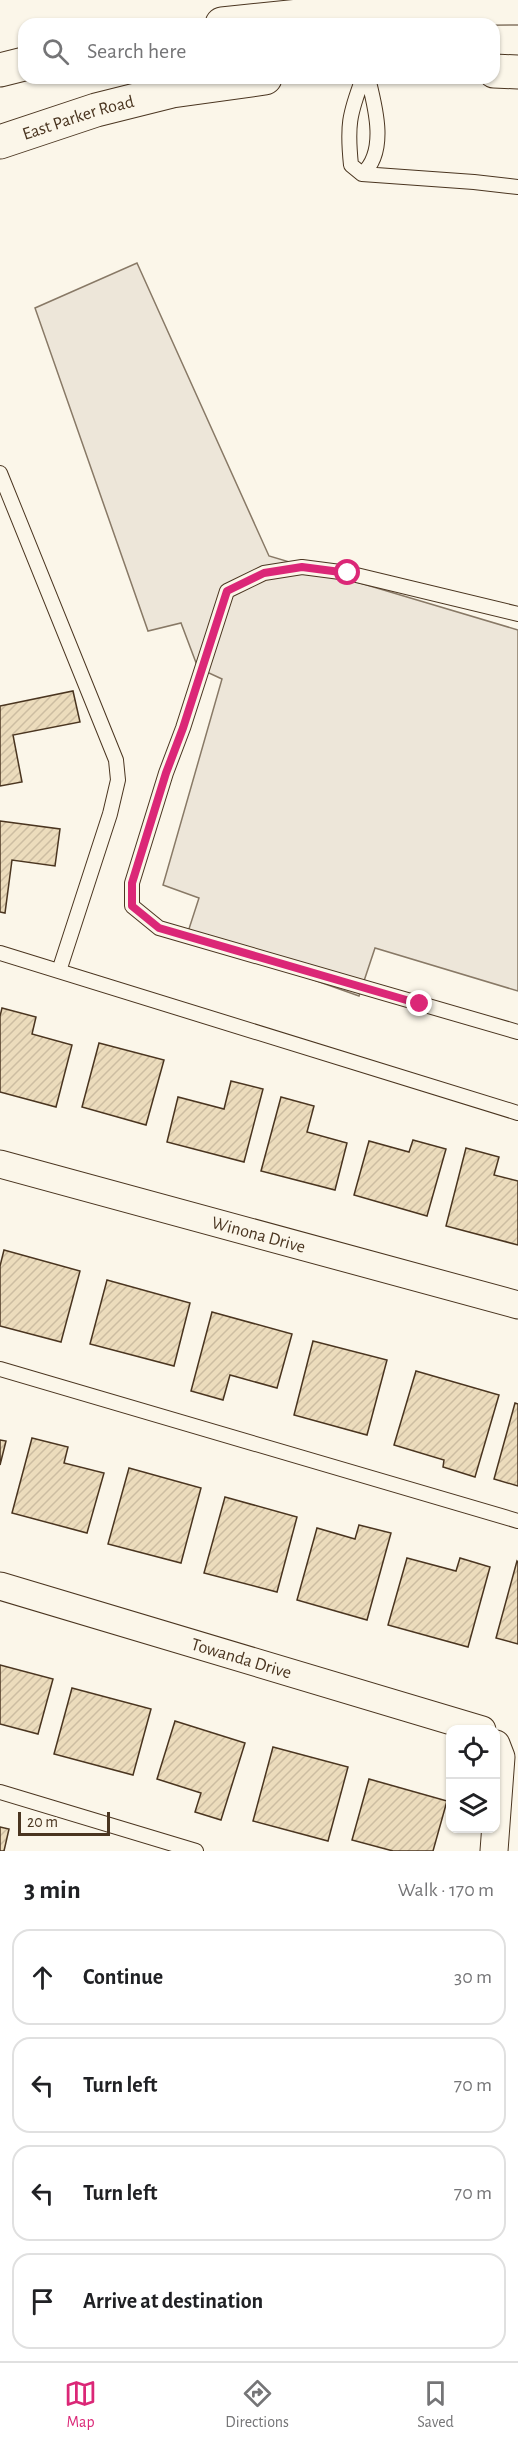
<!DOCTYPE html>
<html lang="en">
<head>
<meta charset="utf-8">
<style>
	body { margin:0; font-family:"Alegreya Sans",sans-serif; background:#f2f2f2; color:#202124 }
	.controls { position:absolute; right:18px; bottom:18px; display:grid; overflow:hidden; border-radius:12px; box-shadow:0 2px 4px #0004 }
	.controls button { width:54px; height:54px; display:grid; place-items:center; padding:0; border:0; border-bottom:2px solid #e0e0e0; background:#fff; color:#202124; font:30px sans-serif }
	.scale { position:absolute; left:18px; bottom:15px; width:92px; box-sizing:border-box; padding-left:6px; border:3px solid #4a3520; border-top:0; font-size:16px; line-height:21px; white-space:nowrap; color:#4a3520; -webkit-text-stroke:4px #fbf6e9; paint-order:stroke }
	.stop { position:absolute; width:18px; height:18px; margin:-14px; border:4px solid #db2777; border-radius:50%; background:#fff }
	.stop.end { background:#db2777; border-color:#fff; box-shadow:0 2px 6px #0008 }
	.list { margin:0; padding:0; list-style:none }
	h2 { display:flex; justify-content:space-between; align-items:center; height:78px; margin:0; padding:0 24px; font-size:26px }
	h2 small { font-size:20px; font-weight:400; color:#757577 }
	.list li { display:grid; grid-template-columns:39px 1fr auto; gap:18px; align-items:center; box-sizing:border-box; height:96px; margin:0 12px 12px; padding:0 12px; border:2px solid #e0e0e0; border-radius:18px }
	.list b { display:block; font-size:22px; white-space:nowrap }
	.list em { font-size:20px; font-style:normal; color:#757577 }
	.icon { flex:none; width:33px; height:33px; fill:none; stroke:currentColor; stroke-width:2; stroke-linecap:round; stroke-linejoin:round }
	.map { position:relative; flex:none; width:518px; height:1851px; overflow:hidden }
	.search { position:absolute; background:#fff; box-shadow:0 2px 4px #0004; left:18px; right:18px; top:18px; height:66px; display:flex; align-items:center; gap:15px; box-sizing:border-box; padding:0 21px; border-radius:18px; color:#757577; font-size:22px }
	.sheet { height:510px; background:#fff }
	nav { display:flex; justify-content:space-around; align-items:center; box-sizing:border-box; height:84px; border-top:2px solid #e0e0e0; background:#fff; font-size:16px; color:#757577 }
	nav a { display:grid; justify-items:center; gap:3px }
	nav .on { color:#db2777 }
	.map>svg:first-child { display:block }
	.green { fill:#ede6d9; stroke:#887966; stroke-width:1.5 }
	.building { fill:url(#building-hatch); stroke:#4a3520; stroke-width:1.5 }
	.lines { fill:none; stroke-linecap:round; stroke-linejoin:round }
	.lane-casing { stroke:#4a3520; stroke-width:16 }
	.street-casing { stroke:#4a3520; stroke-width:29 }
	.secondary-casing { stroke:#4a3520; stroke-width:35 }
	.lane { stroke:#fbf6e9; stroke-width:14 }
	.street { stroke:#fbf6e9; stroke-width:27 }
	.secondary { stroke:#fbf6e9; stroke-width:33 }
	.route { stroke:#db2777; stroke-width:8 }
	.labels { text-anchor:middle; stroke-width:4.5; stroke-linejoin:round; paint-order:stroke }
	.street-label { font-size:18px; fill:#4a3520; stroke:#fbf6e9 }
</style>
</head>
<body>
<div class="map">
<svg width="518" height="1851" viewBox="0 0 518 1851">
	<defs>
		<pattern id="building-hatch" width="6" height="6" patternUnits="userSpaceOnUse" patternTransform="scale(1.5)"><rect width="6" height="6" fill="#ecdcbc"/><path d="M-1 1l2-2M0 6l6-6M5 7l2-2" fill="none" stroke="#ccbda1"/></pattern>
	</defs>
	<rect width="100%" height="100%" fill="#fbf6e9"/>
	<!-- green -->
	<path class="green" d="M137 263 269 556 518 630V991L375 948 359 996 187 935 199 898 163 885 222 679 198 668 181 623 148 631 35 308Z"/>
	<!-- building -->
	<path class="building" d="M73 691 80 722 13 735 22 782 0 786V706Z
		M0 821 60 829 55 866 12 860 5 913 0 912Z
		M2 1008 36 1017 32 1034 72 1045 56 1107 0 1092V1016Z
		M99 1043 164 1060 146 1125 82 1107Z
		M231 1081 263 1089 244 1162 167 1142 178 1097 224 1109Z
		M281 1097 314 1106 307 1132 347 1143 335 1190 261 1171Z
		M413 1140 446 1149 427 1216 354 1195 369 1141 409 1152Z
		M466 1148 499 1157 494 1175 518 1181V1245L446 1226Z
		M4 1250 80 1271 61 1342 0 1326V1266Z
		M107 1280 190 1303 174 1366 90 1344Z
		M212 1312 292 1334 277 1388 230 1375 223 1400 191 1391Z
		M313 1341 387 1360 367 1435 294 1415Z
		M416 1371 499 1395 475 1477 443 1467 444 1460 394 1445Z
		M515 1403 518 1404V1486L494 1479Z
		M32 1438 68 1447 64 1463 104 1473 87 1533 12 1513Z
		M0 1440 6 1441 0 1465Z
		M129 1468 201 1488 181 1563 108 1544Z
		M225 1497 297 1517 277 1592 204 1573Z
		M359 1525 391 1533 367 1620 297 1600 317 1528 355 1539Z
		M407 1558 456 1571 460 1558 490 1567 468 1647 388 1625Z
		M517 1561 518 1562V1644L496 1638Z
		M0 1665 53 1679 38 1734 0 1724Z
		M72 1688 151 1709 133 1775 54 1754Z
		M175 1721 245 1743 221 1820 195 1812 201 1793 157 1779Z
		M273 1747 348 1767 328 1841 253 1821Z
		M369 1779 447 1801 433 1851H393L352 1840Z
		M0 1827 9 1829 4 1851H0Z"/>
	<g class="lines">
		<!-- lane casing -->
		<g class="lane-casing">
			<path id="lane" d="M363 78C349 115 347 126 351 165L362 174 474 182 518 187
				M362 174C388 152 375 106 368 78
				M0 473 116 760 118 780 110 814 59 971
				M518 614 348 573 302 567 264 573 227 591 183 728 166 773 132 883V906L159 928 518 1032
				M0 953 518 1113
				M0 1369 518 1521
				M0 1792 196 1851"/>
		</g>
		<!-- street casing -->
		<g class="street-casing">
			<g id="street">
				<path id="s1" d="M0 1164 518 1305"/>
				<path id="s2" d="M0 1586 482 1730"/>
				<path d="M494 1851 501 1757 496 1744"/>
			</g>
		</g>
		<!-- secondary casing -->
		<g class="secondary-casing">
			<g id="secondary">
				<path d="M222 24 366 9 518 8"/>
				<path d="M0 70 24 64"/>
				<path d="M494 71 518 72"/>
				<path id="s3" d="M0 142 96 110 172 91 265 78"/>
			</g>
		</g>
		<!-- lane -->
		<use href="#lane" class="lane"/>
		<!-- street -->
		<use href="#street" class="street"/>
		<!-- secondary -->
		<use href="#secondary" class="secondary"/>
	</g>
	<g class="lines">
		<!-- route -->
		<path class="route" d="M348 573 302 567 264 573 227 591 183 728 166 773 132 883V906L159 928 420 1004"/>
	</g>
	<g class="labels">
		<!-- street labels -->
		<g class="street-label">
			<text dy="6" stroke="none"><textPath href="#s3" startOffset="82">East Parker Road</textPath></text>
			<text dy="6" stroke="none"><textPath href="#s1" startOffset="268">Winona Drive</textPath></text>
			<text dy="6" stroke="none"><textPath href="#s2" startOffset="252">Towanda Drive</textPath></text>
		</g>
	</g>
</svg>
<div class="controls">
<button><svg class="icon" aria-label="locate" viewBox="0 0 24 24"><circle cx="12" cy="12" r="6"/><path d="M12 2v4M12 18v4M2 12h4M18 12h4"/></svg></button>
<button><svg class="icon" aria-label="layers" viewBox="0 0 24 24"><path d="M12 4l9 5-9 5-9-5zM3 14l9 5 9-5"/></svg></button>
</div>
<div class="scale">20 m</div>
<div class="stop" style="left:348px;top:573px"></div>
<div class="stop end" style="left:420px;top:1004px"></div>
<div class="search"><svg class="icon" aria-label="search" viewBox="0 0 24 24"><circle cx="10" cy="10" r="6"/><path d="M15 15l6 6"/></svg>Search here</div>
</div>
<section class="sheet">
<h2>3 min<small>Walk · 170 m</small></h2>
<ul class="list">
<li><svg class="icon" aria-label="ahead" viewBox="0 0 24 24"><path d="M12 20V5M6 11l6-6 6 6"/></svg><div><b>Continue</b></div><em>30 m</em></li>
<li><svg class="icon" aria-label="left" viewBox="0 0 24 24"><path d="M17 20v-9H6M10 6l-5 5 5 5"/></svg><div><b>Turn left</b></div><em>70 m</em></li>
<li><svg class="icon" aria-label="left" viewBox="0 0 24 24"><path d="M17 20v-9H6M10 6l-5 5 5 5"/></svg><div><b>Turn left</b></div><em>70 m</em></li>
<li><svg class="icon" aria-label="arrive" viewBox="0 0 24 24"><path d="M6 21V4h12l-3 4 3 4H6"/></svg><div><b>Arrive at destination</b></div></li>
</ul>
</section>
<nav>
<a class="on"><svg class="icon" aria-label="map" viewBox="0 0 24 24"><path d="M3 6l6-2 6 2 6-2v14l-6 2-6-2-6 2zM9 4v14M15 6v14"/></svg>Map</a>
<a><svg class="icon" aria-label="directions" viewBox="0 0 24 24"><path d="M12 3l9 9-9 9-9-9zM9 14v-3h6M13 9l2 2-2 2"/></svg>Directions</a>
<a><svg class="icon" aria-label="saved" viewBox="0 0 24 24"><path d="M7 4h10v16l-5-4-5 4z"/></svg>Saved</a>
</nav>
</body>
</html>
